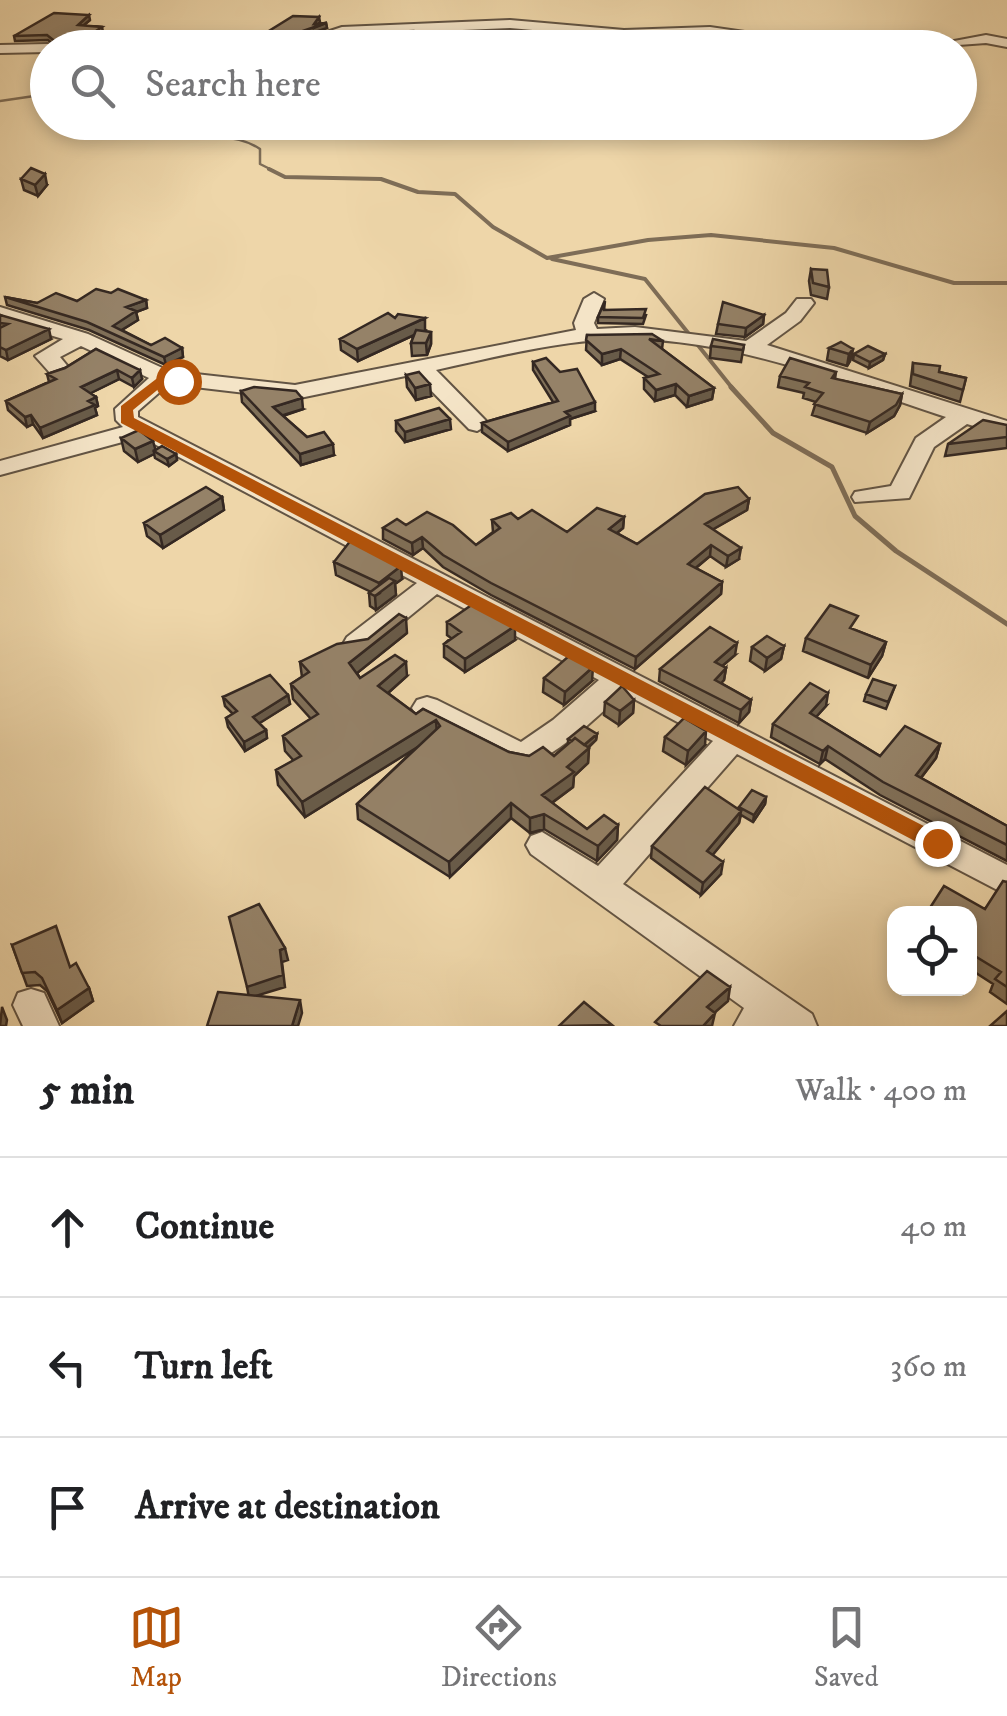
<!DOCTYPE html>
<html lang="en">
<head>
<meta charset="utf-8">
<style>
	body { margin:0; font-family:"IM FELL DW Pica",serif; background:#f2f2f2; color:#202124 }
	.controls { position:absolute; right:30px; bottom:30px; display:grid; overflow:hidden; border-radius:20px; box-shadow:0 5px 15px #0003 }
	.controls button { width:90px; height:90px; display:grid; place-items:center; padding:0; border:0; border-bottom:2px solid #e0e0e0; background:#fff; color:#202124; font:50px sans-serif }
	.stop { position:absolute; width:30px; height:30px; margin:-22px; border:8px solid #b45309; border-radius:50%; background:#fff }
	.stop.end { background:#b45309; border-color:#fff; box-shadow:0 2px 10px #0008 }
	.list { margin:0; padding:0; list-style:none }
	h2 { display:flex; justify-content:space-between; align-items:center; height:130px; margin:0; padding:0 40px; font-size:42px }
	h2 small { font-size:32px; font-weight:400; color:#757577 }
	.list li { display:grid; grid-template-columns:65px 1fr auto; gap:30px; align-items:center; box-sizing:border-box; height:140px; padding:0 40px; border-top:2px solid #e0e0e0 }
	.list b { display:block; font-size:38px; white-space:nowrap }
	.list em { font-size:32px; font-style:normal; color:#757577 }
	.icon { flex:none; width:55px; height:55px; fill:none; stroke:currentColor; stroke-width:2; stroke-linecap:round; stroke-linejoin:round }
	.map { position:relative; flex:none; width:1007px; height:1026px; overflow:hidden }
	.search { position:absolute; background:#fff; box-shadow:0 5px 15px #0003; left:30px; right:30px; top:30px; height:110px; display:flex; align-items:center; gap:25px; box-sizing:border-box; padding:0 35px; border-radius:55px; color:#757577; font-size:38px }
	.sheet { height:550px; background:#fff }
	nav { display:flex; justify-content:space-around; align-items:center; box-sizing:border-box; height:140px; border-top:2px solid #e0e0e0; background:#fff; font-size:28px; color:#757577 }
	nav a { display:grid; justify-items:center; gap:5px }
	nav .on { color:#b45309 }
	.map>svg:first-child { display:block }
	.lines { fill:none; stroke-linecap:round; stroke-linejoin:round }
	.stream-far2 { stroke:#7e6d57; stroke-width:2.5 }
	.stream-far1 { stroke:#7e6d57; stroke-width:4 }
	.stream { stroke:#7e6d57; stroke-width:5 }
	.minor-casing { stroke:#625444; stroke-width:4 }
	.minor { fill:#f4e4c7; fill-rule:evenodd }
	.wall { fill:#807059; stroke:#342822; stroke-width:2.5 }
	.shaded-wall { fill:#685b49; stroke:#342822; stroke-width:2.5 }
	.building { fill:#958268; stroke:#342822; stroke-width:2.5 }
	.route { fill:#b45309 }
</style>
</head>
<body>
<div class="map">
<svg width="1007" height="1026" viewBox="0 0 1007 1026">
	<rect width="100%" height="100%" fill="#eed6a9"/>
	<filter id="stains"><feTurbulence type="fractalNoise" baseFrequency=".002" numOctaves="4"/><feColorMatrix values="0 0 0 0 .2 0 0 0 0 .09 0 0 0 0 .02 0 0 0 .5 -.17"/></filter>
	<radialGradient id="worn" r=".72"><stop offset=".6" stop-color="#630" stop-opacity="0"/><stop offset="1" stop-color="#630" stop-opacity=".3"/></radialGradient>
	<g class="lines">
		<!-- stream-far2 -->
		<path class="stream-far2" d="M0 101 48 94
			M171 122C198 143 233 130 260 149V164L274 171"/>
		<!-- stream-far1 -->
		<path class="stream-far1" d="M269 169 285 177 381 179 418 192 455 194 493 227 547 258 648 240 711 235 834 248 954 283H1007
			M552 259 645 279 733 389"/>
		<!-- stream -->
		<path class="stream" d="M731 387 773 433 832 467 855 516 896 551 1007 624"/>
		<!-- minor casing -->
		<g class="minor-casing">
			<path id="minor" d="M510 20 624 30 710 27 858 48H811L710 35 624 38 510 28 343 35 302 48H278L342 27Z
				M986 35 1007 39V47L986 43 917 48Z
				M0 45 48 44 55 48H48V52L0 53Z
				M594 293 604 299 594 323 597 329 635 327 746 341 786 313 797 299H811L814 303 800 321 767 345 1007 421V436L967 424 934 447 909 498 855 502 852 497 855 492 891 486 916 438 946 417C845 384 741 341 633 339 566 338 501 356 436 370L489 424 477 431 469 429 415 374 295 399 169 384 138 411V417L1007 865V895L737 754 623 884 812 1014 817 1026H734L744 1008 531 854 526 845 531 836 542 832 598 866 713 741 623 693C600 713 542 774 511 764L417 716 412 708 417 700 427 697 437 700 521 742 553 720 599 680 437 594 367 651H347L343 644 347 637 417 583 141 437 0 475V461L123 427 116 420 115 409 149 378 81 346 60 357 70 369 67 374H51L35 356 63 339 0 320V307L88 334 169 371 295 385 576 330 574 323 584 299Z
				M31 989 44 993 59 1026H23L13 1005 18 993Z"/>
		</g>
		<!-- minor -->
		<use href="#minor" class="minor"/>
	</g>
	<!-- wall -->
	<path class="wall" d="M319 17 318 24 326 23 327 28 277 45 278 47 293 48H263L257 44 256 39Z
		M90 20 84 25 102 27 103 32 99 34 108 40 96 48H58L48 40 15 41 14 36Z
		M343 34 413 36 412 42 364 43 355 48H329Z
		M21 179 47 185 38 196 24 190Z
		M811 269 829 287 827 299 811 295 809 281Z
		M111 293 146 300 147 308 136 312 138 320 122 330 151 345 182 348 183 357 166 365 89 330 7 305 5 297 37 303 77 301Z
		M605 310 646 315 643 324 598 323V317Z
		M0 315 51 339 8 360 0 356Z
		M764 315 763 324 745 337 716 334 718 324Z
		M395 318 425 330 423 331 431 332V344L427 355 412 356 411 343 414 335 358 361 341 350 340 339Z
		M587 335 663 341 662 349 714 388 712 399 687 407 675 395 655 401 644 389V378L648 377 620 359 602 365 586 350Z
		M744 345 741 362 710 358 711 346Z
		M829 348 853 349 850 361 847 366 827 360Z
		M96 349 142 379 134 387 119 379 90 393 96 397 98 406 95 408 97 415 43 438 33 424 27 427 8 410 6 401 49 382 47 374 65 368Z
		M854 354H885L883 360 869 368 853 360Z
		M533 362 595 411 570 419V425L508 451 482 432V423L553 402 533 370Z
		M913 363 939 372 966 378 960 402 910 386Z
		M836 372 835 379 902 394 900 405 894 416 867 433 812 415 816 402 803 398 804 393 778 387 780 376Z
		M406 375 431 396 416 400 407 387Z
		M241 391 303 409 283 416 307 437 334 455 301 465 242 402Z
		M396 421 451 429 405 442 396 431Z
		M1007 425V448L945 456 948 444Z
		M121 438 155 450 176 454 177 460 169 466 155 458 154 454 138 462 124 451Z
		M222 497 224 510 163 548 147 536 144 523Z
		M749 499 747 510 713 529 739 559 726 567 710 556 696 568 722 582 721 594 635 669 491 595 443 567 423 548 413 555 383 539V528L406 525 476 545 493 532 492 520 518 519 567 532 624 517 623 528 617 533 637 544Z
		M334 562 402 579 395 584 396 595 376 610 370 606 369 593 371 592 336 575Z
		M447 622 515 640 465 672 444 657V644L451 638 447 635Z
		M855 630 886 642 882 656 868 678 803 651 806 638Z
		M407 633 357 673 360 678 407 676 388 693 416 714 423 709 509 752 529 756H554L568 744V739L597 734 596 740 589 747 588 763 574 776 573 787 552 803 587 829 618 825 617 840 597 861 544 829 530 833 511 818 450 877 358 819 357 804 417 747 305 817 278 785 276 770 294 761 285 751 283 736 311 719 293 699 291 684 302 677 300 662Z
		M784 646 781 659 765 671 750 661 752 647Z
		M735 655 722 666 726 668 724 680 721 683 751 700 749 712 739 723 659 681 660 669Z
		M544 678 592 681 564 705 543 692Z
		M895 686 886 709 864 701 866 694Z
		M288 695 290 704 259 723 266 730 267 738 245 751 228 727 226 718 233 714 225 706 223 697Z
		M634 700 633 713 619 725 604 715 605 702Z
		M826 706 816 717 880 756 940 744 936 758 921 778 1007 826V861L880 795 825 759 820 764 771 737 773 724Z
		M665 737 705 745 686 765 663 751Z
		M766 797 765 804 753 822 741 815 739 823 712 855 721 874 701 895 651 858 652 846 739 809V807Z
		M1007 882V1004L990 992 993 984 970 969V914L985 909Z
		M12 945 70 967 89 988 93 1001 62 1023 47 991 40 985 27 986Z"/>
	<!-- shaded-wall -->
	<path class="shaded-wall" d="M89 15 90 20 79 29 78 25Z
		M319 17 320 22 316 27 326 23 327 28 275 46 274 41 314 24Z
		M108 35V40L96 48H88Z
		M364 39V43L355 48H343Z
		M45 174 47 185 38 196 35 185Z
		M146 300 147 308 136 312 138 320 115 334 113 326 126 307Z
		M764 315 763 324 745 337 746 328Z
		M425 318V330L358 361 357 349Z
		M49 329 51 339 8 360 6 350Z
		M431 332V344L427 355 426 343Z
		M182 348 183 357 166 365 164 357Z
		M621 349 620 359 602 365V354Z
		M853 349 850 361 847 366 849 354Z
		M885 354 883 360 869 368 870 362Z
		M117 370 119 379 83 397 81 387Z
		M140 370 142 379 134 387 132 378Z
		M430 384 431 396 416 400 415 388Z
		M676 384 675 395 655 401 656 390Z
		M714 388 712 399 687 407 689 396Z
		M902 394 900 405 894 416 867 433 870 422Z
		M96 397 98 406 95 408 97 415 43 438 40 428Z
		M302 398 303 409 274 418 273 407Z
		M595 402V411L570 419V425L508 451V442L565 412Z
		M31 415 33 424 27 427 25 417Z
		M450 419 451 429 405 442V432Z
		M153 441 156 452 154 451V454L138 462 135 449Z
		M333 444 334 455 301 465 300 454Z
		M176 454 177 460 169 466 167 459Z
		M222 497 224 510 163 548 160 535Z
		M749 499 747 510 703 535 705 524Z
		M624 517 623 528 608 540 609 529Z
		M422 537 423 548 413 555 412 543Z
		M711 545 710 556 687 575 688 564Z
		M741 548 739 559 726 567 728 556Z
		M401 566 402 579 395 584 396 595 376 610 375 596 380 593 379 583Z
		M722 582 721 594 635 669 636 657Z
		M406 618 407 633 351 678 349 663Z
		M515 626V640L465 672V659Z
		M886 642 882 656 868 678 871 665Z
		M737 643 735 655 713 674 715 662Z
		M784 646 781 659 765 671 767 658Z
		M406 662 407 676 379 701 378 686Z
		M593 667 592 681 564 705 565 692Z
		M726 668 724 680 713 692 715 680Z
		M828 693 826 706 807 727 810 713Z
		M288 695 290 704 255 726 253 717Z
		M634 700 633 713 619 725 620 711Z
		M751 700 749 712 739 723 741 710Z
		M436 720 437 735 305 817 302 802Z
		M266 730 267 738 245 751 244 742Z
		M706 731 705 745 686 765 688 751Z
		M597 734 596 740 581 754 582 747Z
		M940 744 936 758 913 788 916 775Z
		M828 746 825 759 820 764 823 751Z
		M589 748 588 763 574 776 573 787 542 810V795L567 767Z
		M766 797 765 804 753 822 754 815Z
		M511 803V818L450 877 449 862Z
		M741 811 739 823 706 863 707 851Z
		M544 814V829L530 833V818Z
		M618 825 617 840 597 861 598 846Z
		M723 862 721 874 701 895 703 883Z
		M285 948 288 960 282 962 285 987 249 998 247 987 280 950Z
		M730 987 728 1001 705 1021 707 1007Z
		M89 988 93 1001 62 1023 57 1010Z
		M300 1000 302 1013 298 1026H292Z
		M2 1007 7 1020 6 1026H0Z
		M715 1013 712 1026H703Z"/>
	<!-- building -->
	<path class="building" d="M54 13 89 15 78 25 102 27 93 33 108 35 88 47 57 43 47 35 14 36Z
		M293 16 319 17 314 24 326 23 274 41 278 47H293L291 48H279L260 42 256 39Z
		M413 31 412 37 364 39 343 48H329L343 34Z
		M31 168 45 174 35 185 21 179Z
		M811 269 827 270 829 287 813 283Z
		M96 289 111 293 118 289 146 300 126 307 136 311 113 326 151 345 165 338 182 348 164 357 87 322 5 297 37 303 56 293 77 301Z
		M605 301 604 310 646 309 643 318 598 317Z
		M723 302 764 315 746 328 718 324Z
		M388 313 395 318 398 314 425 318 357 349 340 339Z
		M0 315 49 329 6 350 0 347V328L8 324 0 323Z
		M416 330 431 332 426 343H411Z
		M652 334 663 341 649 339 714 388 689 396 676 384 656 390 644 378 659 374 621 349 602 354 586 340 587 335Z
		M713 339 744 345 743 350 711 346Z
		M841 342 853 349 849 354 829 348Z
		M868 346 885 354 870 362 854 354Z
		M96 349 140 370 132 378 117 370 81 387 96 397 88 401 95 405 40 428 31 415 25 417 6 401 56 379 47 374 65 368Z
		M546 358 560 372 577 369 595 402 565 412 570 416 508 442 482 423 558 401 533 362Z
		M790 358 836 372 832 378 902 394 896 405 870 422 814 404 823 393 805 387 809 383 780 376Z
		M913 363 940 366 939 372 966 378 963 390 913 374Z
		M419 372 430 384 415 388 406 375Z
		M254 387 296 391 302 398 273 407 307 437 324 432 333 444 300 454 241 391Z
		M439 408 450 419 405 432 396 421Z
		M983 420 1007 425V437L948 444Z
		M139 430 153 441 135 449 121 438Z
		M162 446 176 454 167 459 154 451Z
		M206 487 222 497 160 535 144 523Z
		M738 487 749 499 705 524 741 548 728 556 711 545 688 564 722 582 636 657 491 583 443 555 422 537 412 543 383 528 397 519 406 525 427 512 453 525 476 545 500 528 492 520 511 513 518 519 532 510 567 532 597 508 624 517 609 529 637 544 705 494Z
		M351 540 401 566 379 583 334 562Z
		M389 578 395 581 375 596 369 593Z
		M473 604 515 626 465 659 444 644 461 632 447 622Z
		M830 605 858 616 850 628 886 642 871 665 806 638Z
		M399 614 406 618 349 663 360 678 395 655 406 662 378 686 416 714 423 709 509 752 529 756 543 747 554 756 575 738 589 748 567 767 574 772 542 795 587 829 604 815 618 825 598 846 544 814 530 818 511 803 449 862 357 804 440 726 436 720 302 802 276 770 301 756 283 736 318 714 291 684 309 672 300 662 337 644 368 639Z
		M710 627 737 643 715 662 726 668 715 680 751 700 741 710 660 669Z
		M767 636 784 646 767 658 752 647Z
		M570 655 593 667 565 692 544 678Z
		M270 675 288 695 253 717 266 730 244 742 226 718 237 711 223 697Z
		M873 679 895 686 888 702 866 694Z
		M810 683 828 693 810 713 880 756 905 726 940 744 916 775 1007 826V845L883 782 828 746 823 751 773 724Z
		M622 686 634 700 620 711 605 702Z
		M684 718 706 731 688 751 665 737Z
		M584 726 597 734 584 745 575 738 572 741 568 739Z
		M705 787 741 811 707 851 723 862 703 883 652 846Z
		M752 790 766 797 754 815 739 807Z
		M1003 881 1007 882V987L995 979 1001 972 970 953V914H926L944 886 985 909Z
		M259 904 285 948 280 950 283 975 247 987 229 917Z
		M56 926 70 967 76 963 89 988 57 1010 42 978 35 972 22 973 12 945Z
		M707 971 730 987 707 1007 715 1013 703 1026H661L655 1022Z
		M218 992 300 1000 292 1026H207Z
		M584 1002 612 1025 559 1026Z
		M1007 1011V1026H990Z"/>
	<!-- route -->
	<path class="route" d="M164 373 185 381 178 385 167 382 133 410 134 418 945 837V849H930L121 423V406Z"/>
	<rect width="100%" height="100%" filter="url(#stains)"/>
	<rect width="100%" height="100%" fill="url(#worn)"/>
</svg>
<div class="controls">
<button><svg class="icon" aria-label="locate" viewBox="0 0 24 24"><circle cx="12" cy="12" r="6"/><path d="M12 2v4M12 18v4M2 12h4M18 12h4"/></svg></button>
</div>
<div class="stop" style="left:178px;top:381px"></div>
<div class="stop end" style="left:937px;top:843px"></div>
<div class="search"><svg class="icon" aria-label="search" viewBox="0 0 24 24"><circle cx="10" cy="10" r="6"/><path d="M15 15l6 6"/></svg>Search here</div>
</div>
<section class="sheet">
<h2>5 min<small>Walk · 400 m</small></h2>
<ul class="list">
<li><svg class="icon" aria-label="ahead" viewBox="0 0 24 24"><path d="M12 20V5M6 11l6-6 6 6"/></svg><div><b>Continue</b></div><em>40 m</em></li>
<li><svg class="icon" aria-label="left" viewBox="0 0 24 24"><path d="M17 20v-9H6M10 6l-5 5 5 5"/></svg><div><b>Turn left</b></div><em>360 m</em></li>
<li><svg class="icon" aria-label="arrive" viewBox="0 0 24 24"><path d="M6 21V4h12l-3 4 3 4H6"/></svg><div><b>Arrive at destination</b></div></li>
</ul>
</section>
<nav>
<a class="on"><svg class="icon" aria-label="map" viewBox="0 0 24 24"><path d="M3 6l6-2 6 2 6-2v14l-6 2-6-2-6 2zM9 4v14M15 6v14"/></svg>Map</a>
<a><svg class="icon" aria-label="directions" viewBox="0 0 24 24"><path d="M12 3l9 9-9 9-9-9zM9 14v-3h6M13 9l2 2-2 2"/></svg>Directions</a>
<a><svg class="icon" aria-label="saved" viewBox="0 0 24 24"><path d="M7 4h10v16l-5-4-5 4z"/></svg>Saved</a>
</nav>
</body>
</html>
